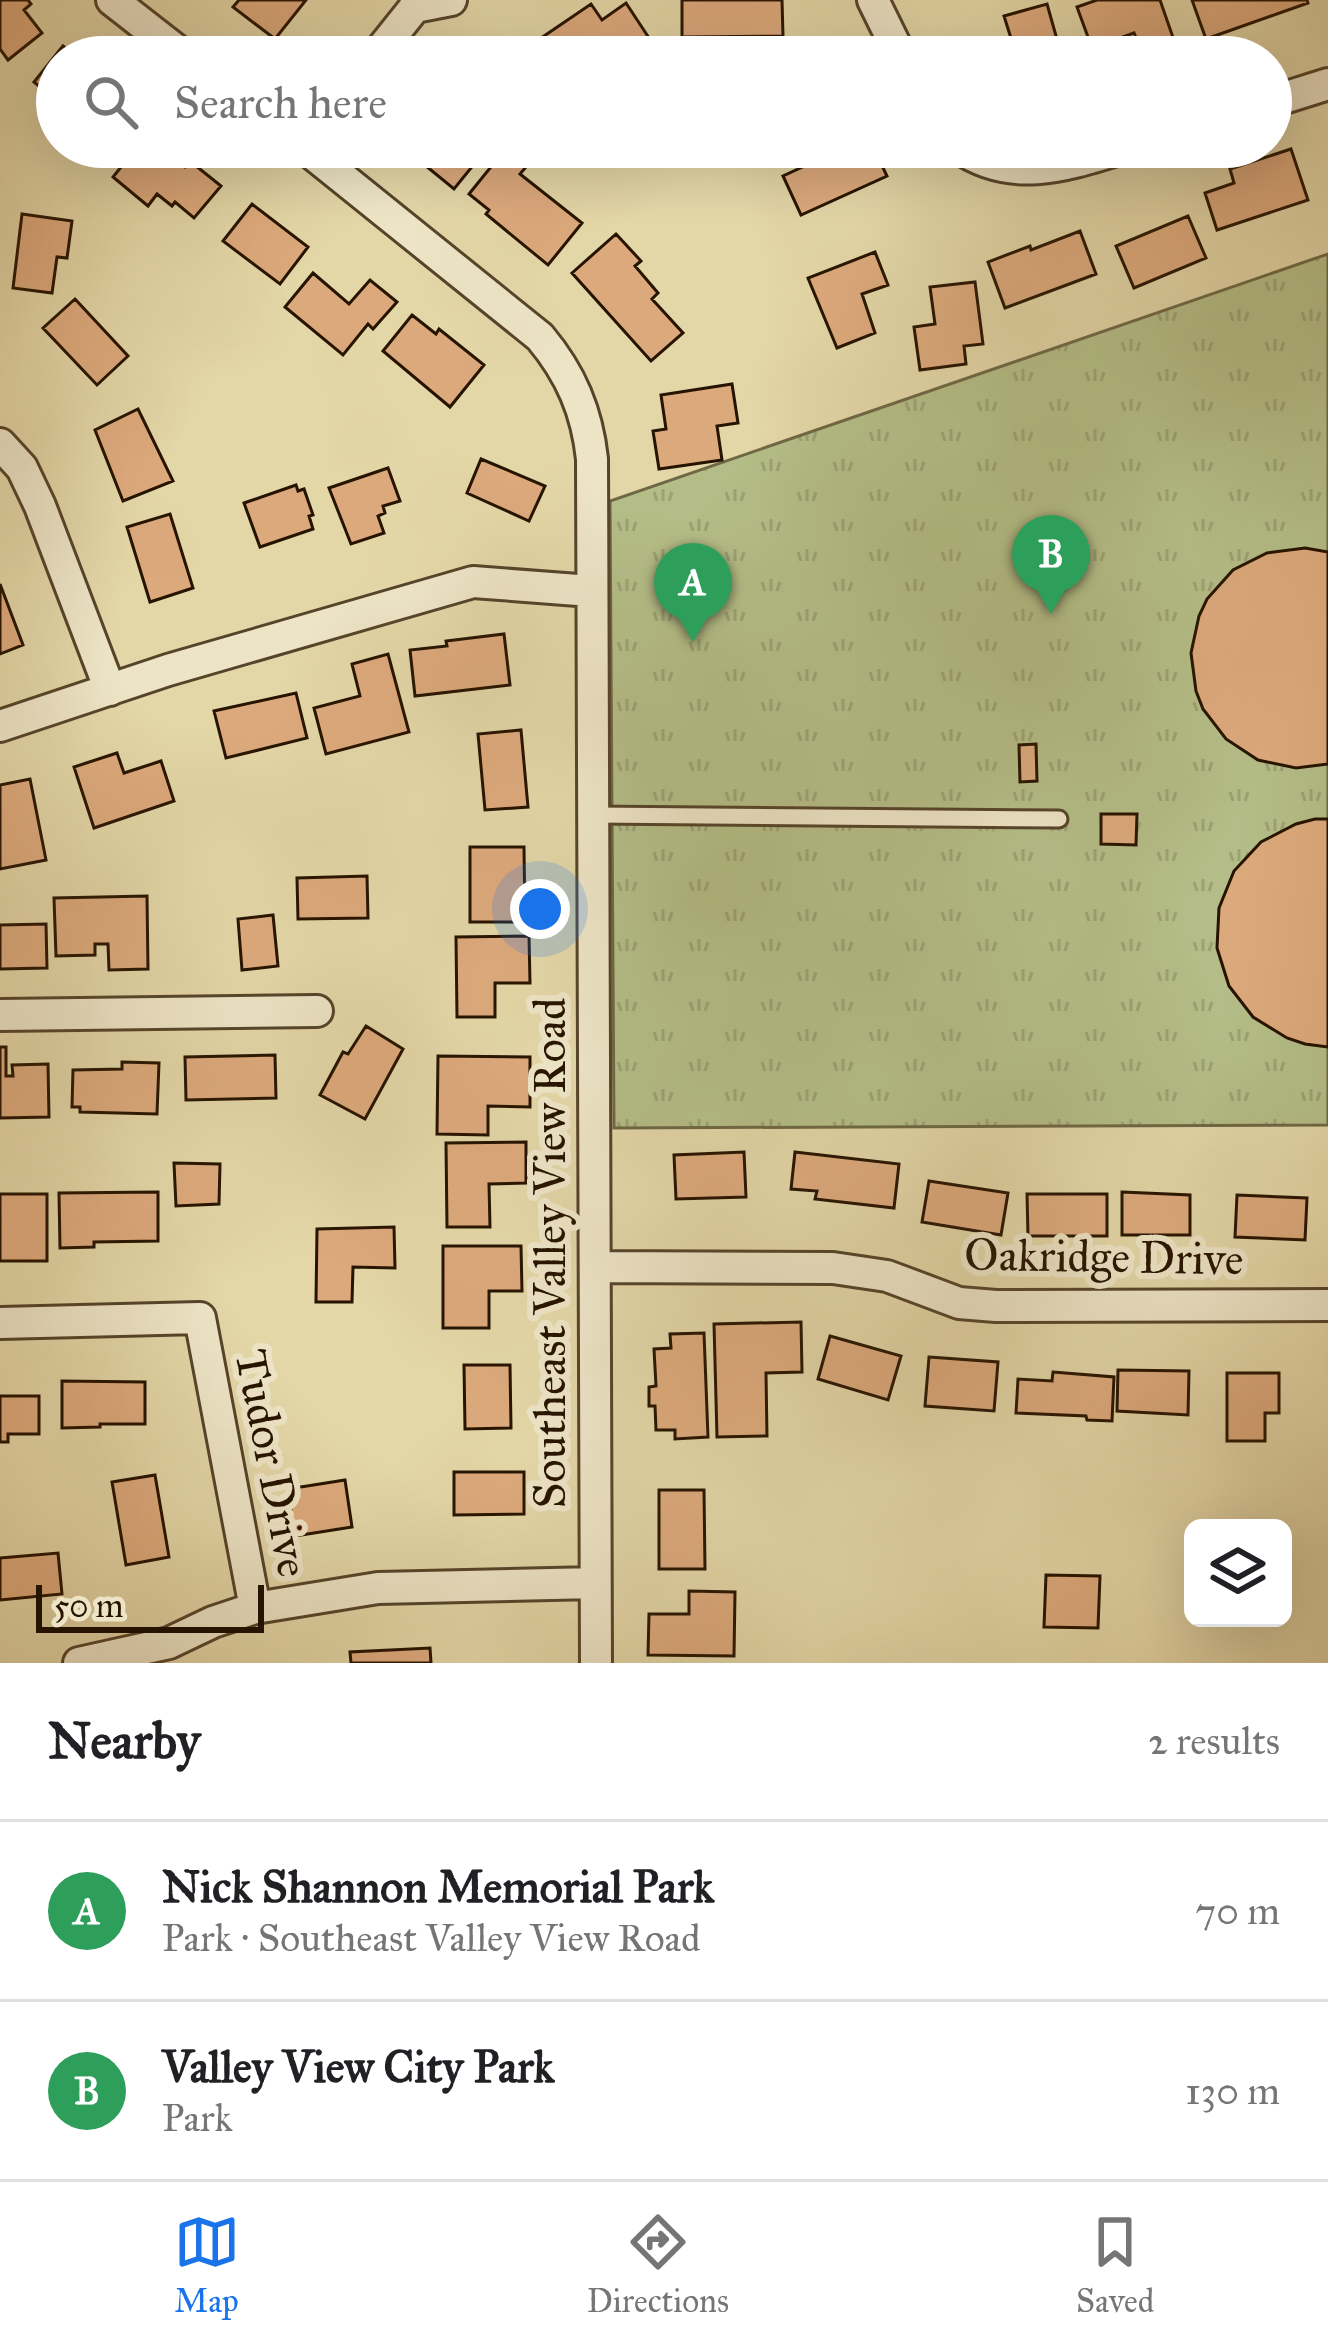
<!DOCTYPE html>
<html lang="en">
<head>
<meta charset="utf-8">
<style>
	body { margin:0; font-family:"IM FELL Great Primer",serif; background:#f2f2f2; color:#202124 }
	.controls { position:absolute; right:36px; bottom:36px; display:grid; overflow:hidden; border-radius:18px; box-shadow:0 12px 48px #0002 }
	.controls button { width:108px; height:108px; display:grid; place-items:center; padding:0; border:0; border-bottom:3px solid #e0e0e0; background:#fff; color:#202124; font:60px sans-serif }
	.scale { position:absolute; left:36px; bottom:30px; width:228px; box-sizing:border-box; padding-left:12px; border:6px solid #271400; border-top:0; font-size:33px; line-height:42px; white-space:nowrap; color:#271400; -webkit-text-stroke:9px #ede4c6; paint-order:stroke }
	.you { position:absolute; left:540px; top:909px; width:42px; height:42px; margin:-30px; border:9px solid #fff; border-radius:50%; background:#1a73e8; box-shadow:0 0 0 18px #1a73e833 }
	.badge { display:grid; place-items:center; width:78px; height:78px; border-radius:50%; background:#1a73e8; color:#fff; font-size:39px; font-weight:700 }
	.pin { position:absolute; translate:-50% -99px; filter:drop-shadow(0 3px 6px #0008) }
	.pin::after { content:''; position:absolute; top:63px; width:42px; height:36px; background:inherit; clip-path:polygon(0 0,100% 0,50% 100%) }
	.list { margin:0; padding:0; list-style:none }
	h2 { display:flex; justify-content:space-between; align-items:center; height:156px; margin:0; padding:0 48px; font-size:51px }
	h2 small { font-size:39px; font-weight:400; color:#757577 }
	.list li { display:grid; grid-template-columns:78px 1fr auto; gap:36px; align-items:center; box-sizing:border-box; height:180px; padding:0 48px; border-top:3px solid #e0e0e0 }
	.list b { display:block; font-size:45px; white-space:nowrap }
	.list p { margin:0; font-size:39px; white-space:nowrap; color:#757577 }
	.list em { font-size:39px; font-style:normal; color:#757577 }
	.icon { flex:none; width:66px; height:66px; fill:none; stroke:currentColor; stroke-width:2; stroke-linecap:round; stroke-linejoin:round }
	.map { position:relative; flex:none; width:1328px; height:1663px; overflow:hidden }
	.search { position:absolute; background:#fff; box-shadow:0 12px 48px #0002; left:36px; right:36px; top:36px; height:132px; display:flex; align-items:center; gap:30px; box-sizing:border-box; padding:0 42px; border-radius:66px; color:#757577; font-size:45px }
	.sheet { height:516px; background:#fff }
	nav { display:flex; justify-content:space-around; align-items:center; box-sizing:border-box; height:168px; border-top:3px solid #e0e0e0; background:#fff; font-size:33px; color:#757577 }
	nav a { display:grid; justify-items:center; gap:6px }
	nav .on { color:#1a73e8 }
	.map>svg:first-child { display:block }
	.park { fill:url(#park-tufts); stroke:#6e6844; stroke-width:3 }
	.building { fill:#dca97c; stroke:#271400; stroke-width:3 }
	.lines { fill:none; stroke-linecap:round; stroke-linejoin:round }
	.lane-casing { stroke:#56442a; stroke-width:21 }
	.street-casing { stroke:#56442a; stroke-width:36 }
	.lane { stroke:#ede4c6; stroke-width:15 }
	.street { stroke:#ede4c6; stroke-width:30 }
	.labels { text-anchor:middle; stroke-width:12; stroke-linejoin:round; paint-order:stroke }
	.street-label { font-size:45px; fill:#271400; stroke:#ede4c6 }
</style>
</head>
<body>
<div class="map">
<svg width="1328" height="1663" viewBox="0 0 1328 1663">
	<defs>
		<pattern id="park-tufts" width="24" height="20" patternUnits="userSpaceOnUse" patternTransform="scale(3)"><rect width="24" height="20" fill="#b4bd87"/><path d="M3 7l-1-3M5 7V3M7 7l1-3M15 17l-1-3M17 17v-4M19 17l1-3" fill="none" stroke="#9ba273"/></pattern>
	</defs>
	<rect width="100%" height="100%" fill="#e3d6a7"/>
	<filter id="stains"><feTurbulence type="fractalNoise" baseFrequency=".00167" numOctaves="4"/><feColorMatrix values="0 0 0 0 .2 0 0 0 0 .09 0 0 0 0 .02 0 0 0 .5 -.17"/></filter>
	<radialGradient id="worn" r=".72"><stop offset=".6" stop-color="#630" stop-opacity="0"/><stop offset="1" stop-color="#630" stop-opacity=".3"/></radialGradient>
	<!-- park -->
	<path class="park" d="M1328 254V1125L614 1128 610 501Z"/>
	<!-- building -->
	<path class="building" d="M0 0H28L31 4 24 10 42 33 8 60 0 49Z
		M239 0H306L275 39 233 7Z
		M682 0H782L783 36 682 37Z
		M1097 0H1160L1177 49 1155 57H1144L1134 33 1092 48 1077 7Z
		M1192 0H1307L1308 3 1206 39Z
		M626 3 651 41 627 57H535L528 47 591 4 602 20Z
		M1047 4 1062 57H979L976 47 1003 39 1008 56 1016 54 1004 16Z
		M63 46 76 57H57V101L34 82Z
		M137 147H192L180 163 185 167 190 161 221 186 194 218 175 202 172 206 157 194 148 206 113 177Z
		M442 147H488L454 189 426 166Z
		M507 147H513L531 161 520 174 582 223 548 265 486 214 489 210 469 194Z
		M846 147H873L887 176 801 215 783 176Z
		M1291 149 1308 200 1217 230 1205 193 1234 183 1230 169Z
		M252 204 308 247 280 284 223 241Z
		M22 214 72 221 67 258 57 257 52 293 13 288Z
		M1188 216 1206 258 1134 288 1116 246Z
		M1080 231 1096 274 1005 308 988 262 1030 246 1031 250Z
		M616 234 641 261 635 266 658 293 652 299 683 333 651 361 572 273Z
		M875 252 888 285 862 294 875 333 837 348 808 278Z
		M313 273 349 304 370 280 397 302 373 329 368 324 343 355 285 307Z
		M975 282 983 344 964 346 966 364 920 370 914 327 935 324 930 287Z
		M75 299 128 356 97 385 43 328Z
		M412 315 436 334 439 329 484 365 450 407 383 351Z
		M732 384 738 423 717 426 722 460 659 469 653 431 666 429 661 395Z
		M138 409 173 481 123 501 95 430Z
		M481 459 545 486 529 521 467 493Z
		M388 468 400 501 383 506 385 513 378 516 384 533 351 544 329 488Z
		M296 485 298 491 304 489 313 515 309 516 313 529 260 547 244 503Z
		M170 514 193 588 150 602 127 527Z
		M1305 548 1328 552V764L1296 768 1258 760 1226 739 1203 709 1196 691 1191 653 1199 616 1207 599 1233 570 1267 553Z
		M0 584 23 645 0 654Z
		M504 634 510 685 415 696 410 650 447 646 446 641Z
		M388 654 409 732 326 754 314 708 360 696 352 664Z
		M296 693 307 738 226 758 214 711Z
		M521 730 528 807 485 810 478 734Z
		M1036 744 1037 781 1020 782 1019 745Z
		M117 753 124 773 161 761 174 801 94 828 74 767Z
		M30 779 46 860 0 869V785Z
		M1101 814H1137L1136 845 1101 844Z
		M1315 819H1328V1047L1305 1044 1287 1038 1253 1017 1229 986 1217 948 1219 908 1234 871 1261 842 1296 824Z
		M470 847H524L525 922H470Z
		M367 876 368 918 298 919 297 878Z
		M147 896 148 969 109 970 108 944H95V955L56 956 54 898Z
		M273 915 278 966 242 970 238 919Z
		M46 924 47 968 0 969V925Z
		M529 936 530 983H495V1017H457L456 937Z
		M366 1026 403 1049 365 1119 320 1095 343 1052 348 1054Z
		M0 1047H6V1076H13L12 1065 48 1064 49 1117 0 1118Z
		M275 1055 276 1098 186 1100 185 1057Z
		M438 1056 530 1057V1107L488 1106V1135L437 1134Z
		M122 1062 159 1063 157 1114 80 1112V1107H72L73 1070 122 1069Z
		M526 1142V1183L489 1184 490 1227H447L446 1143Z
		M744 1152 746 1197 676 1199 674 1155Z
		M795 1152 899 1164 894 1208 815 1199 817 1191 791 1189Z
		M174 1163 220 1164 219 1204 176 1206Z
		M929 1181 1008 1193 1001 1235 922 1222Z
		M158 1192V1241L94 1242V1247L60 1248 59 1193Z
		M1122 1192 1190 1195V1235H1122Z
		M0 1194H47V1261H0Z
		M1027 1194H1107V1236H1028Z
		M1237 1195 1307 1198 1305 1240 1235 1237Z
		M394 1227 395 1268 353 1267 352 1302H316L317 1229Z
		M443 1246H521L522 1291H489V1328H443Z
		M801 1322 802 1372 766 1373 767 1436 717 1437 714 1324Z
		M704 1333 708 1437 675 1439V1430H656L655 1406H649V1387L656 1386 654 1349 671 1348 670 1334Z
		M830 1336 901 1356 888 1400 818 1379Z
		M929 1357 998 1362 994 1411 925 1406Z
		M464 1365H510L511 1428 465 1429Z
		M1118 1370 1189 1371 1188 1415 1117 1411Z
		M1053 1372 1114 1377 1112 1421 1087 1420 1086 1416 1016 1413 1018 1379 1052 1381Z
		M1227 1373H1279V1413H1265V1441H1227Z
		M62 1381 145 1382V1424H100V1427L62 1428Z
		M0 1396H39V1434H8V1442H0Z
		M454 1472H524V1514L454 1515Z
		M155 1475 169 1557 126 1565 112 1482Z
		M345 1480 352 1527 295 1536 288 1489Z
		M659 1490H704L705 1569H659Z
		M58 1553 62 1594 0 1600V1558Z
		M1046 1575 1100 1576 1098 1628 1044 1627Z
		M689 1591 735 1592 734 1656 648 1655 649 1614H689Z
		M430 1648 431 1663H351L350 1652Z"/>
	<g class="lines">
		<!-- lane casing -->
		<g class="lane-casing">
			<path id="lane" d="M593 815 1059 819"/>
		</g>
		<!-- street casing -->
		<g class="street-casing">
			<path id="street" d="M112 0 185 57
				M873 0 901 57
				M415 7 451 0
				M375 57 415 7 416 0
				M1271 102 1328 84
				M304 147 540 337C571 374 587 412 592 459L596 1663
				M958 147C1013 185 1068 165 1126 147
				M0 444 22 468 40 506 110 690
				M0 726 168 670 473 582 591 591
				M0 1015 317 1011
				M596 1267 833 1268 887 1276 959 1303 996 1306 1328 1305
				M0 1323 200 1318 255 1608
				M79 1663 169 1643 213 1622 255 1608 378 1588 595 1583"/>
		</g>
		<!-- lane -->
		<use href="#lane" class="lane"/>
		<!-- street -->
		<use href="#street" class="street"/>
	</g>
	<g class="labels">
		<!-- street labels -->
		<g class="street-label">
			<text transform="translate(549 1253) rotate(-90)" y="16">Southeast Valley View Road</text>
			<text transform="translate(1104 1256) rotate(1)" y="16">Oakridge Drive</text>
			<text transform="translate(273 1463) rotate(79)" y="16">Tudor Drive</text>
		</g>
	</g>
	<rect width="100%" height="100%" filter="url(#stains)"/>
	<rect width="100%" height="100%" fill="url(#worn)"/>
</svg>
<div class="controls">
<button><svg class="icon" aria-label="layers" viewBox="0 0 24 24"><path d="M12 4l9 5-9 5-9-5zM3 14l9 5 9-5"/></svg></button>
</div>
<div class="scale">50 m</div>
<div class="you"></div>
<div class="pin badge" style="left:693px;top:642px;background:#2e9e5b">A</div>
<div class="pin badge" style="left:1051px;top:614px;background:#2e9e5b">B</div>
<div class="search"><svg class="icon" aria-label="search" viewBox="0 0 24 24"><circle cx="10" cy="10" r="6"/><path d="M15 15l6 6"/></svg>Search here</div>
</div>
<section class="sheet">
<h2>Nearby<small>2 results</small></h2>
<ul class="list">
<li><span class="badge" style="background:#2e9e5b">A</span><div><b>Nick Shannon Memorial Park</b><p>Park · Southeast Valley View Road</p></div><em>70 m</em></li>
<li><span class="badge" style="background:#2e9e5b">B</span><div><b>Valley View City Park</b><p>Park</p></div><em>130 m</em></li>
</ul>
</section>
<nav>
<a class="on"><svg class="icon" aria-label="map" viewBox="0 0 24 24"><path d="M3 6l6-2 6 2 6-2v14l-6 2-6-2-6 2zM9 4v14M15 6v14"/></svg>Map</a>
<a><svg class="icon" aria-label="directions" viewBox="0 0 24 24"><path d="M12 3l9 9-9 9-9-9zM9 14v-3h6M13 9l2 2-2 2"/></svg>Directions</a>
<a><svg class="icon" aria-label="saved" viewBox="0 0 24 24"><path d="M7 4h10v16l-5-4-5 4z"/></svg>Saved</a>
</nav>
</body>
</html>
